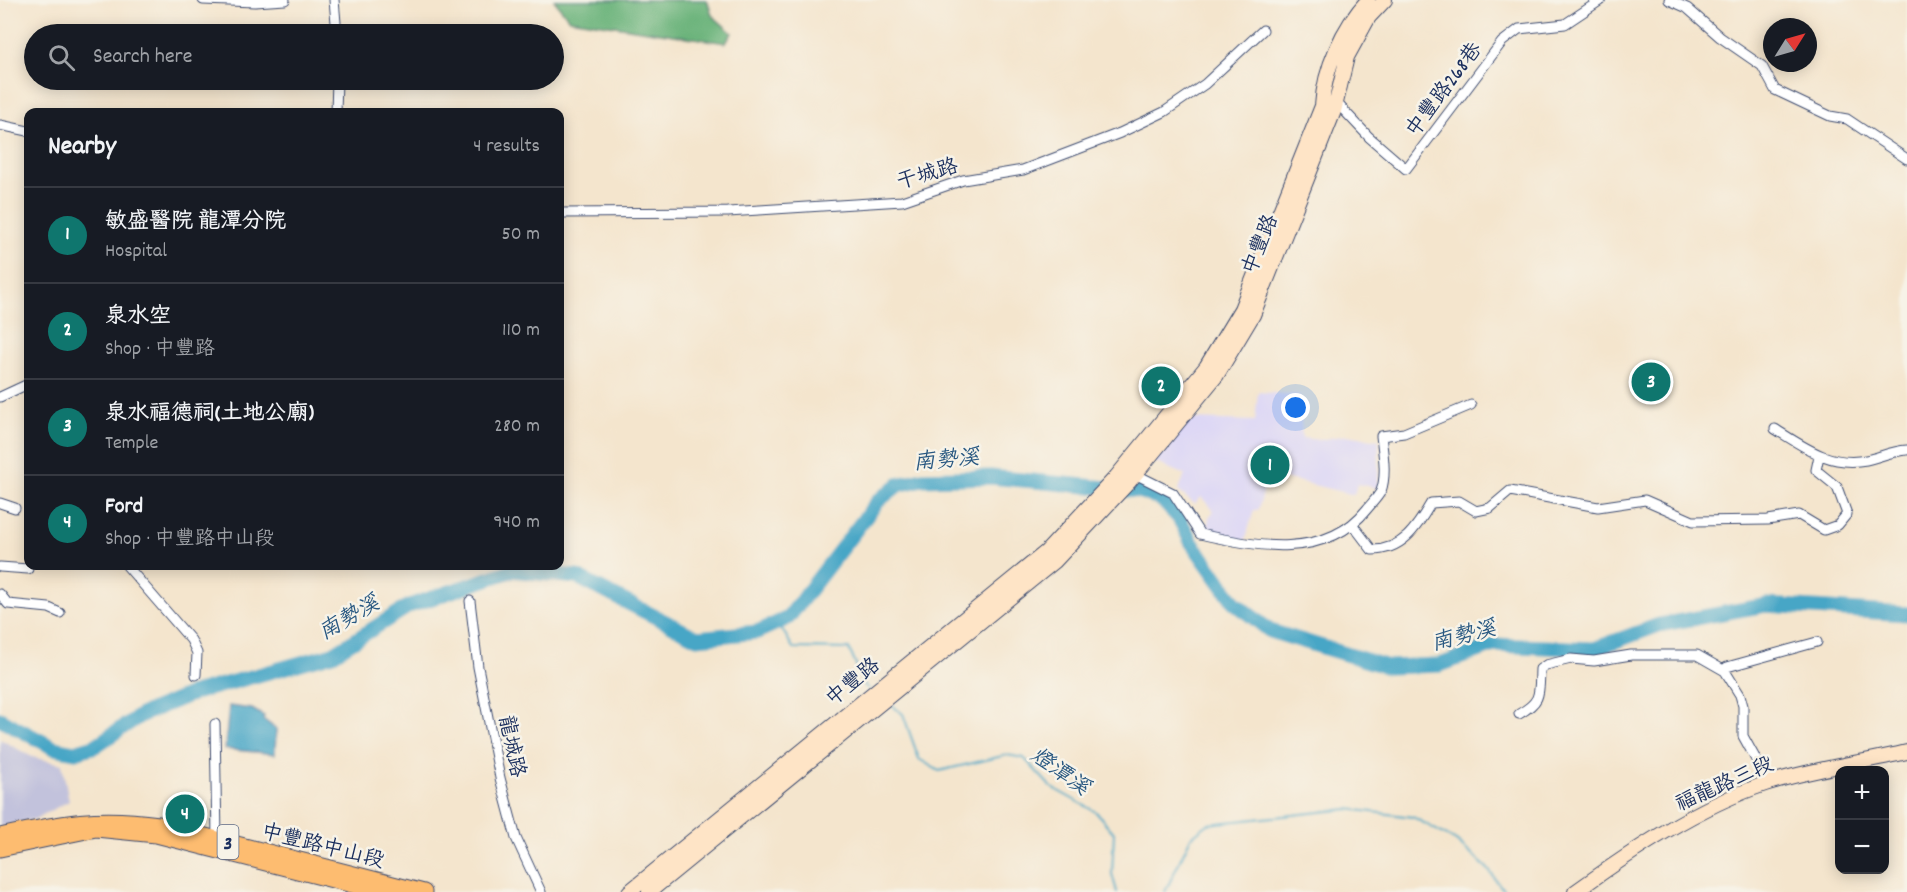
<!DOCTYPE html>
<html lang="en">
<head>
<meta charset="utf-8">
<style>
	body { margin:0; font-family:Dekko,"LXGW WenKai TC",sans-serif; background:#242831; color:#f1f3f6 }
	.controls { position:absolute; right:18px; bottom:18px; display:grid; overflow:hidden; border-radius:12px; box-shadow:0 3px 15px #0003 }
	.controls button { width:54px; height:54px; display:grid; place-items:center; padding:0; border:0; border-bottom:2px solid #363941; background:#171b24; color:#f1f3f6; font:30px sans-serif }
	.compass { position:absolute; left:1763px; top:18px; width:54px; height:54px; border-radius:50%; background:#171b24; box-shadow:0 3px 15px #0003; rotate:53deg }
	.you { position:absolute; left:1296px; top:408px; width:21px; height:21px; margin:-15px; border:4px solid #fff; border-radius:50%; background:#1a73e8; box-shadow:0 0 0 9px #1a73e833 }
	.badge { display:grid; place-items:center; width:39px; height:39px; border-radius:50%; background:#0f766e; color:#fff; font-size:20px; font-weight:700 }
	.pin { position:absolute; translate:-50% -50%; border:3px solid #fff; box-shadow:0 2px 6px #0006 }
	.list { margin:0; padding:0; list-style:none }
	h2 { display:flex; justify-content:space-between; align-items:center; height:78px; margin:0; padding:0 24px; font-size:26px }
	h2 small { font-size:20px; font-weight:400; color:#9ea1a6 }
	.list li { display:grid; grid-template-columns:39px 1fr auto; gap:18px; align-items:center; box-sizing:border-box; height:96px; padding:0 24px; border-top:2px solid #363941 }
	.list b { display:block; font-size:22px; white-space:nowrap }
	.list p { margin:0; font-size:20px; white-space:nowrap; color:#9ea1a6 }
	.list em { font-size:20px; font-style:normal; color:#9ea1a6 }
	.icon { flex:none; width:33px; height:33px; fill:none; stroke:currentColor; stroke-width:2; stroke-linecap:round; stroke-linejoin:round }
	.map { position:relative; flex:none; width:1907px; height:892px; overflow:hidden }
	.search { position:absolute; background:#171b24; box-shadow:0 3px 15px #0003; left:24px; top:24px; width:540px; height:66px; display:flex; align-items:center; gap:15px; box-sizing:border-box; padding:0 21px; border-radius:33px; color:#9ea1a6; font-size:22px }
	.panel { position:absolute; background:#171b24; box-shadow:0 3px 15px #0003; left:24px; top:108px; width:540px; height:462px; border-radius:12px }
	.map>svg:first-child { display:block }
	.built { fill:#dcd6f6 }
	.industrial { fill:#c2c2dc }
	.forest { fill:#6bb37a; stroke:#43716c; stroke-width:1.5 }
	.water { fill:#47a6c6; stroke:#316a92; stroke-width:1.5 }
	.lines { fill:none; stroke-linecap:round; stroke-linejoin:round }
	.stream { stroke:#47a6c6; stroke-width:2 }
	.river { stroke:#47a6c6; stroke-width:15 }
	.street-casing { stroke:#3c4a6f; stroke-width:11 }
	.secondary-casing { stroke:#3c4a6f; stroke-width:16 }
	.primary-casing { stroke:#3c4a6f; stroke-width:17 }
	.street { stroke:#fff; stroke-width:9 }
	.secondary { stroke:#fee4c6; stroke-width:14 }
	.primary { stroke:#fdbc70; stroke-width:15 }
	.labels { text-anchor:middle; stroke-width:5; stroke-linejoin:round; paint-order:stroke }
	.shield { fill:#f7f3e8; stroke:#5d6a87; stroke-width:1.5 }
	.shield-label { font-size:20px; font-weight:bold; fill:#1b2f5e }
	.street-label { font-size:21px; fill:#1b2f5e; stroke:#f7f3e8 }
	.water-label { font-size:22px; font-style:italic; fill:#2a5982; stroke:#f7f3e8 }
</style>
</head>
<body>
<div class="map">
<svg width="1907" height="892" viewBox="0 0 1907 892">
	<rect width="100%" height="100%" fill="#f7f3e8"/>
	<filter id="ink" filterUnits="userSpaceOnUse"><feTurbulence type="fractalNoise" baseFrequency=".0167" numOctaves="2"/><feDisplacementMap in="SourceGraphic" scale="12" xChannelSelector="R" yChannelSelector="G"/><feConvolveMatrix kernelMatrix="1 2 1 2 8 2 1 2 1" color-interpolation-filters="sRGB"/></filter>
	<filter id="wash" filterUnits="userSpaceOnUse"><feTurbulence type="fractalNoise" baseFrequency=".008" numOctaves="4" result="noise"/><feDisplacementMap in="SourceGraphic" scale="24" xChannelSelector="R" yChannelSelector="G"/><feGaussianBlur stdDeviation="1.35" result="paint"/><feColorMatrix in="noise" values="0 0 0 0 0 0 0 0 0 0 0 0 0 0 0 0 0 1.4 0 .05"/><feComposite in="paint" operator="in"/></filter>
	<g filter="url(#wash)">
		<rect width="100%" height="100%" fill="#f4e5cd"/>
		<!-- built -->
		<path class="built" d="M1258 392 1300 395 1302 438 1320 440 1346 435 1379 440 1378 488 1357 484 1354 495 1252 470 1251 479 1266 483 1258 510H1254L1245 541 1207 532 1209 517 1214 511 1201 497 1195 504 1178 491 1185 475 1152 461 1188 419 1255 421Z"/>
		<!-- industrial -->
		<path class="industrial" d="M0 739 32 757 62 764 69 801 35 819 0 827Z"/>
		<!-- forest -->
		<path class="forest" d="M554 0H707L712 15 732 33 726 43 569 19Z"/>
		<!-- water -->
		<path class="water" d="M229 706 252 709 264 716 263 719 276 729 275 754 225 749Z"/>
		<g class="lines">
			<!-- stream -->
			<path class="stream" d="M778 622 793 648 849 649 865 686 869 689
				M890 704 903 714 919 759 939 771 1007 755 1024 758 1051 787 1096 812 1114 833 1112 874 1117 892
				M1165 892 1191 837 1208 824 1348 809 1413 817 1456 841 1487 868 1505 892"/>
			<!-- river -->
			<path class="river" d="M0 719 54 748 75 752 95 746 141 715 194 693 333 654 409 606 513 570 577 577 697 638 757 632 788 618 878 501 898 485 922 479 991 477 1139 491 1162 500 1179 518 1192 543 1234 602 1270 631 1388 667 1440 665 1494 645 1594 649 1659 625 1766 605 1907 614"/>
		</g>
	</g>
	<g filter="url(#ink)">
		<g class="lines">
			<!-- street casing -->
			<g class="street-casing">
				<path id="street" d="M203 0 255 2 285 0
					M334 0 337 34
					M1669 0 1687 8 1720 37 1762 66 1775 90 1830 116 1847 119 1907 159
					M1336 102 1369 137 1406 169 1502 42 1519 29 1565 24 1601 0
					M336 112 337 80
					M0 125 28 131
					M560 213 728 212 902 201 963 180 1023 170 1120 133 1164 112 1205 84 1263 30
					M0 397 28 384
					M1775 429C1804 447 1830 467 1866 460 1880 457 1892 451 1907 450
					M1131 472 1173 493 1200 534C1255 547 1327 560 1367 509 1371 504 1378 497 1381 491 1387 475 1383 453 1381 436L1404 433 1471 405
					M0 503 15 508
					M1353 525 1372 550C1402 550 1416 529 1431 503L1459 501 1476 511 1490 508 1510 491 1598 507 1645 500 1693 521 1768 520 1799 515 1824 530 1838 525 1847 514 1837 487 1816 470 1819 456
					M127 566 191 640 197 653 196 675
					M0 567 28 569
					M0 594 8 604 49 608 60 613
					M470 601 478 667 500 778 516 838 541 892
					M1519 714C1542 701 1539 694 1540 669L1546 665 1571 659 1594 661 1631 655H1697L1725 671
					M215 724 217 839
					M1769 783 1743 736V706L1740 695 1725 671 1727 667 1817 642"/>
			</g>
			<!-- secondary casing -->
			<g class="secondary-casing">
				<path id="secondary" d="M629 892 1046 552 1116 477 1206 367 1241 309 1322 106C1324 69 1343 27 1368 0
					M649 892 1055 561 1129 482 1217 375 1253 315 1334 111 1347 57 1369 17 1385 0
					M1575 892C1632 851 1697 807 1765 784 1811 769 1860 763 1907 752"/>
			</g>
			<!-- primary casing -->
			<g class="primary-casing">
				<path id="primary" d="M0 836C61 823 96 815 159 824L424 892
					M0 849 96 829 156 835 380 892"/>
			</g>
			<!-- street -->
			<use href="#street" class="street"/>
			<!-- secondary -->
			<use href="#secondary" class="secondary"/>
			<!-- primary -->
			<use href="#primary" class="primary"/>
		</g>
	</g>
	<g class="labels">
		<!-- shield labels -->
		<rect class="shield" x="217.5" y="825" width="21" height="34" rx="4.5"/>
		<g class="shield-label">
			<text x="228" y="849">3</text>
		</g>
		<!-- street labels -->
		<g class="street-label">
			<text transform="translate(1443 89) rotate(-53)" y="7">中豐路268巷</text>
			<text transform="translate(927 173) rotate(-16)" y="7">干城路</text>
			<text transform="translate(1259 244) rotate(-68)" y="7">中豐路</text>
			<text transform="translate(852 681) rotate(-39)" y="7">中豐路</text>
			<text transform="translate(513 746) rotate(78)" y="7">龍城路</text>
			<text transform="translate(1724 783) rotate(-24)" y="7">福龍路三段</text>
			<text transform="translate(323 845) rotate(14)" y="7">中豐路中山段</text>
		</g>
		<!-- water labels -->
		<g class="water-label">
			<text transform="translate(946 458) rotate(-5)" y="8">南勢溪</text>
			<text transform="translate(348 616) rotate(-30)" y="8">南勢溪</text>
			<text transform="translate(1463 634) rotate(-14)" y="8">南勢溪</text>
			<text transform="translate(1061 770) rotate(35)" y="8">燈潭溪</text>
		</g>
	</g>
</svg>
<div class="controls">
<button>+</button>
<button>−</button>
</div>
<svg class="compass" viewBox="-18 -18 36 36"><path d="M0-13l5 13h-10z" fill="#e53935"/><path d="M0 13l5-13h-10z" fill="#9ea1a6"/></svg>
<div class="you"></div>
<div class="pin badge" style="left:1270px;top:465px">1</div>
<div class="pin badge" style="left:1161px;top:386px">2</div>
<div class="pin badge" style="left:1651px;top:382px">3</div>
<div class="pin badge" style="left:185px;top:814px">4</div>
<div class="search"><svg class="icon" aria-label="search" viewBox="0 0 24 24"><circle cx="10" cy="10" r="6"/><path d="M15 15l6 6"/></svg>Search here</div>
<section class="panel">
<h2>Nearby<small>4 results</small></h2>
<ul class="list">
<li><span class="badge">1</span><div><b>敏盛醫院 龍潭分院</b><p>Hospital</p></div><em>50 m</em></li>
<li><span class="badge">2</span><div><b>泉水空</b><p>Shop · 中豐路</p></div><em>110 m</em></li>
<li><span class="badge">3</span><div><b>泉水福德祠(土地公廟)</b><p>Temple</p></div><em>280 m</em></li>
<li><span class="badge">4</span><div><b>Ford</b><p>Shop · 中豐路中山段</p></div><em>940 m</em></li>
</ul>
</section>
</div>
</body>
</html>
